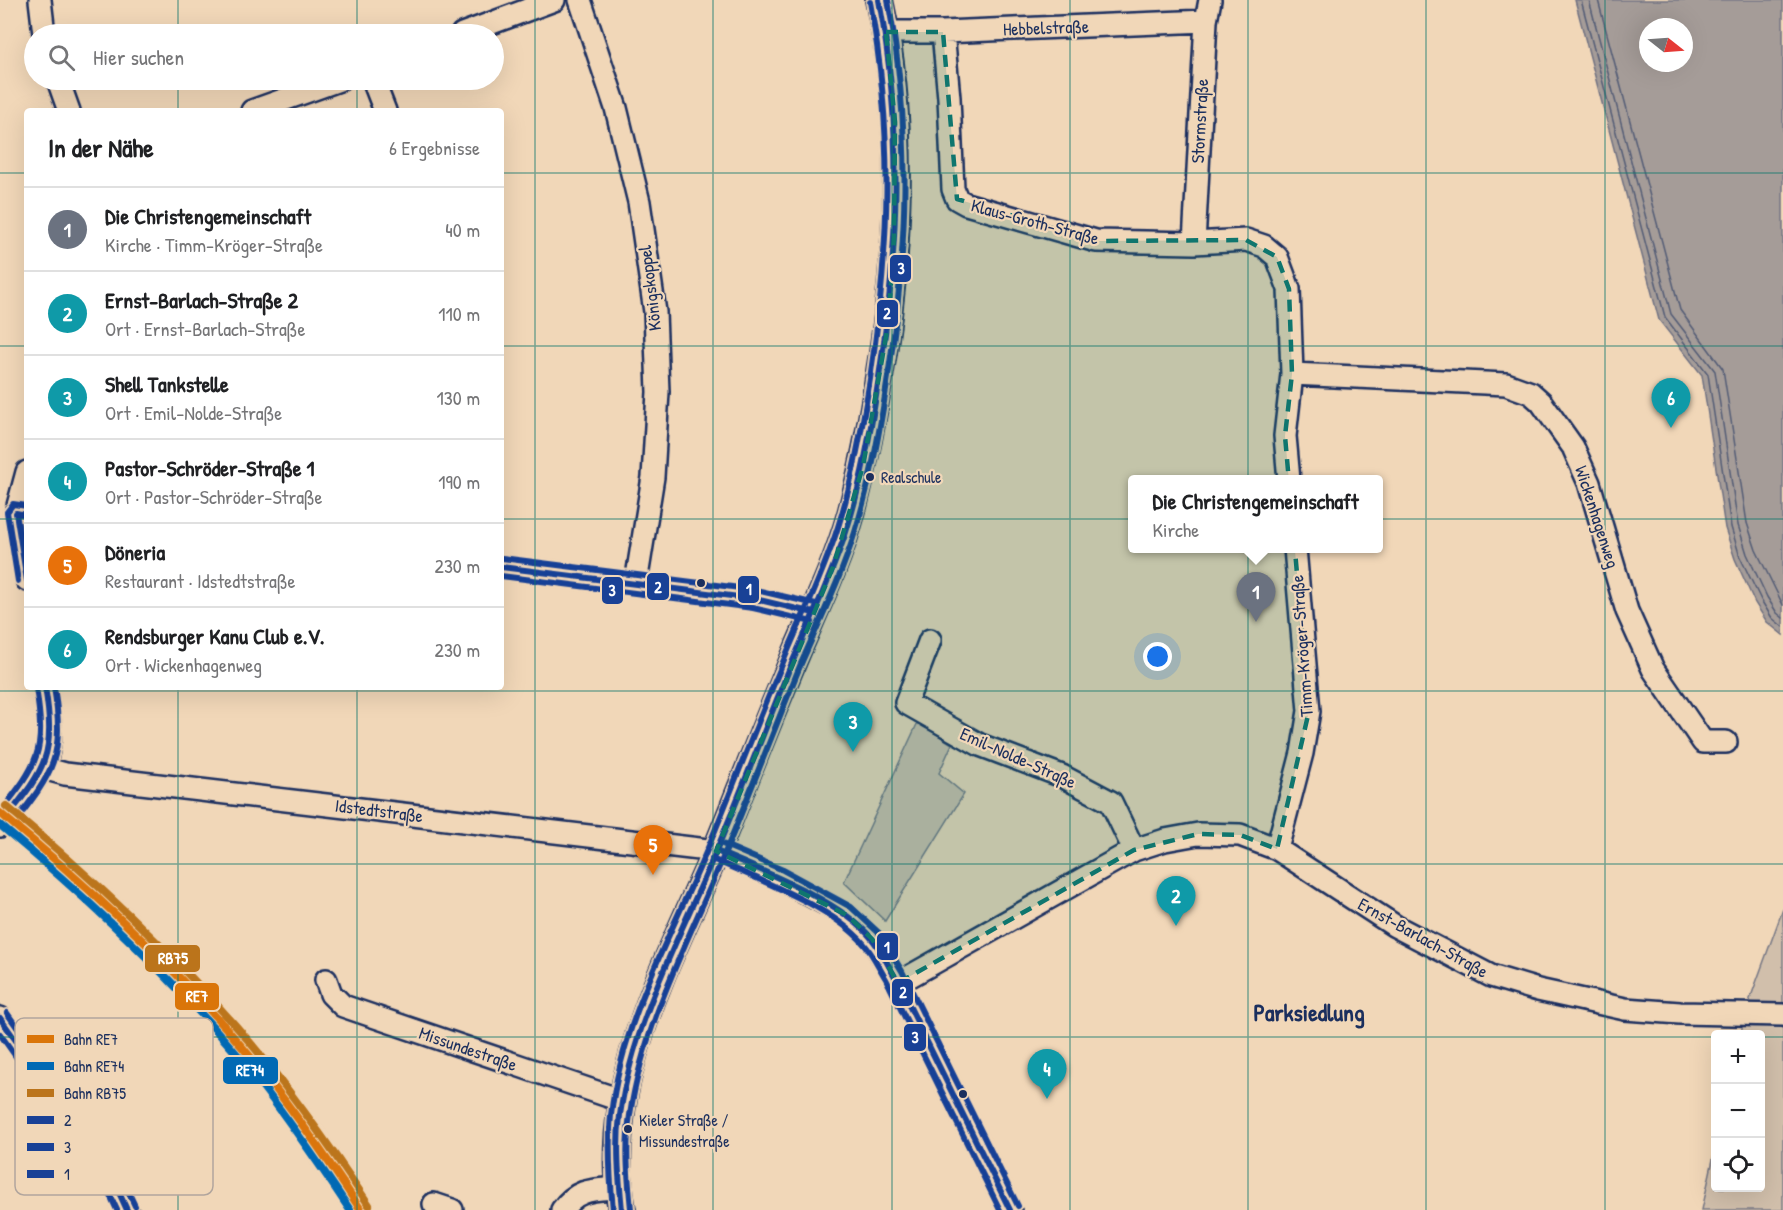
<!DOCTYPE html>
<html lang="de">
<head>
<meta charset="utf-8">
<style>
	body { margin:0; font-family:"Patrick Hand",sans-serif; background:#f6f6f6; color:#202124 }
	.controls { position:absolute; right:18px; bottom:18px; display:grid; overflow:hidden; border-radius:6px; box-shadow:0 6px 24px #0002 }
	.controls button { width:54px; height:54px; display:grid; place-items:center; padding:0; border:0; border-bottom:2px solid #e0e0e0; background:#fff; color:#202124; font:30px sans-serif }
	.compass { position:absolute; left:1639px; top:18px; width:54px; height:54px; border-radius:50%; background:#fff; box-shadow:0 6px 24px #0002; rotate:107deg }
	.you { position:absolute; left:1158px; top:657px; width:21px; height:21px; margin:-15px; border:4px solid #fff; border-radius:50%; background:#1a73e8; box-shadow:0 0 0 9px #1a73e833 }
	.badge { display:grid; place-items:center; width:39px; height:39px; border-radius:50%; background:#c8321e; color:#fff; font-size:20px; font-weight:700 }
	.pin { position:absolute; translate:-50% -50px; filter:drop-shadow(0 2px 3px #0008) }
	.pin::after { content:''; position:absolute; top:32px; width:21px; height:18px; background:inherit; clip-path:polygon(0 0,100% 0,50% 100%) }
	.popup { position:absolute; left:1128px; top:475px; width:255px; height:78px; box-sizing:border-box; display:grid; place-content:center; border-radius:6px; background:#fff; filter:drop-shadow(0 2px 4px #0005); font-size:20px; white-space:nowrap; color:#757577 }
	.popup b { font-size:22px; color:#202124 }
	.popup::after { content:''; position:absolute; left:50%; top:100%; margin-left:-12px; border:12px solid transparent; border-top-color:#fff }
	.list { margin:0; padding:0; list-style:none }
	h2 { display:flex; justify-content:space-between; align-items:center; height:78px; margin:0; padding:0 24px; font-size:26px }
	h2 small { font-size:20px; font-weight:400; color:#757577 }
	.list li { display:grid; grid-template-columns:39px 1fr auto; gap:18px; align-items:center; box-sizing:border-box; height:84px; padding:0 24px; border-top:2px solid #e0e0e0 }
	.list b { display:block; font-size:22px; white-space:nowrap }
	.list p { margin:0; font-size:20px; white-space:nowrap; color:#757577 }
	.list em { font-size:20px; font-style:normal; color:#757577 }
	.icon { flex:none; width:33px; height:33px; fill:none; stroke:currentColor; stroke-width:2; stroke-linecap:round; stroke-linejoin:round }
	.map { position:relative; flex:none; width:1783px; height:1210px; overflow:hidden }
	.search { position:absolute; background:#fff; box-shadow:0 6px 24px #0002; left:24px; top:24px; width:480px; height:66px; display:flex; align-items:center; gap:15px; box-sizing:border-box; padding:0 21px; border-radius:33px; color:#757577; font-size:22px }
	.panel { position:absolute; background:#fff; box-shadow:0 6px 24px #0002; left:24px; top:108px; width:480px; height:582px; border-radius:6px }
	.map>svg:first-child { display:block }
	.green { fill:#d1bfab; stroke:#767784; stroke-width:1.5 }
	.water { fill:#a59c98; stroke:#6e7081; stroke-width:1.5; fill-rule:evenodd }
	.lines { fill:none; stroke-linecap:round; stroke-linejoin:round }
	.shore { stroke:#525b75; stroke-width:1.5 }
	.minor-casing { stroke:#1b2f5e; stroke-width:26 }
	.major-casing { stroke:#1b2f5e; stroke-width:30 }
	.minor { stroke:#f1d7b8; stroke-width:21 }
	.major { stroke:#f1d7b8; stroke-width:26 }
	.bus-1-casing { stroke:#f1d7b8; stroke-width:10 }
	.bus-2-casing { stroke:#f1d7b8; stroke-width:10 }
	.bus-3-casing { stroke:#f1d7b8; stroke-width:10 }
	.bus-1 { stroke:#194196; stroke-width:6 }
	.bus-2 { stroke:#194196; stroke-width:6 }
	.bus-3 { stroke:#194196; stroke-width:6 }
	.rail-1-casing { stroke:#f1d7b8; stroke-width:12 }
	.rail-2-casing { stroke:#f1d7b8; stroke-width:12 }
	.rail-3-casing { stroke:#f1d7b8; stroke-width:12 }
	.rail-1 { stroke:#da7509; stroke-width:8 }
	.rail-2 { stroke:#0069b4; stroke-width:8 }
	.rail-3 { stroke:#bb741b; stroke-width:8 }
	.marked { fill:#0f766e; fill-opacity:0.2; stroke:#0f766e; stroke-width:4.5; stroke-dasharray:12 8; stroke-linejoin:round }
	.grid { fill:none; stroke:#0f766e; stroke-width:1.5; stroke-opacity:0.55 }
	.bus-dot { fill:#1b2f5e; stroke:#f1d7b8; stroke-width:2 }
	.labels { text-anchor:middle; stroke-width:4.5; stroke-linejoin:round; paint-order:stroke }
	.bus-label { font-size:16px; fill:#1b2f5e; stroke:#f1d7b8; text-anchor:start }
	.street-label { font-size:18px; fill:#1b2f5e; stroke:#f1d7b8 }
	.district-label { font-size:24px; font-weight:bold; fill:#1b2f5e; stroke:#f1d7b8 }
	.key { fill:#f1d7b8; stroke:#b1a59d; stroke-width:1.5 }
	.key-label { font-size:16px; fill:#1b2f5e }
	.line-badge { stroke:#f1d7b8; stroke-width:2 }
	.badge-label { font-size:16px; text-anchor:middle; font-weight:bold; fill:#fff }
</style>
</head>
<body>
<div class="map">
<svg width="1783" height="1210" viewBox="0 0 1783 1210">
	<rect width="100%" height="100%" fill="#f1d7b8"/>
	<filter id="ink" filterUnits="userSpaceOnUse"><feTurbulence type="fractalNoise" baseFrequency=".0167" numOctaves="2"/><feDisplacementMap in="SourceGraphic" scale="12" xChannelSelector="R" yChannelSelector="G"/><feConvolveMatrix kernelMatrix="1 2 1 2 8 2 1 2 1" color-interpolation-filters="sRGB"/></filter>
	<g filter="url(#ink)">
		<!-- green -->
		<path class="green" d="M918 722 952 744 939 773 964 794 885 921 844 882Z
			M1783 909V1210H1702L1715 1150 1716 1188H1760V1034H1741L1745 1013Z"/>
		<!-- water -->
		<path class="water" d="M1575 0H1783V635L1767 622 1755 603 1735 559 1725 528 1702 375 1659 320ZM1648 27H1684V63H1648Z"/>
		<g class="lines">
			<!-- shore -->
			<path class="shore" d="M1581 0 1665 317 1708 374 1731 527 1740 557 1761 600 1772 618 1783 627
				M1589 0 1671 314 1715 371 1738 525 1747 554 1767 597 1777 613 1783 618
				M1598 0 1680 310 1723 369 1747 523 1756 550 1783 605"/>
			<!-- minor casing -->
			<g class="minor-casing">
				<path id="minor" d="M40 0 44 34
					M580 0 616 108 639 202 655 312 658 392 653 477 636 583
					M886 32H943L1206 21
					M943 32 949 98 953 189 957 199 966 204 1096 241 1194 243 1246 240 1264 246 1277 257 1289 289 1292 374 1285 436 1289 480
					M462 34 554 0
					M58 80 69 111
					M373 80 385 111
					M252 111 339 80
					M1194 243 1206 21 1210 0
					M1292 374 1506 384 1531 393 1541 402 1573 447 1589 483 1627 611 1653 669 1703 742H1726
					M27 472 16 513 27 580
					M501 567 755 599 814 613
					M930 640 906 703 980 745 1062 776 1111 802 1134 850
					M43 768 65 774 716 851 779 878 847 915 872 939 894 975 1010 1210
					M0 826C14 808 30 790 41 770 55 746 49 712 45 687
					M1277 849 1302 753 1309 711 1295 548
					M326 980 331 994 343 1006 623 1101
					M898 983 1134 850 1165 840 1198 834 1240 835 1277 849 1395 926 1491 976 1538 990 1625 1009 1680 1013 1783 1015
					M0 1018 111 1175 127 1210
					M434 1204 452 1210
					M562 1210C578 1188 593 1190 618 1188"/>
			</g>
			<!-- major casing -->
			<g class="major-casing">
				<path id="major" d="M622 1210C599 1082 669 962 717 849 744 782 770 715 798 649 817 605 838 561 851 514 862 473 870 432 877 390 899 263 907 127 879 0"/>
			</g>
			<!-- minor -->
			<use href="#minor" class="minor"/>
			<!-- major -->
			<use href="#major" class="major"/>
			<!-- bus-1 casing -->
			<g class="bus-1-casing">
				<path id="bus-1" d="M27 515 16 513 27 580
					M501 567 755 599 814 613
					M0 826C43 771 57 759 45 687
					M716 851C761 870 842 901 872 939 881 950 887 963 894 975L1010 1210
					M0 1018 111 1175 127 1210
					M622 1210C619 1178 616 1147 620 1115 633 1021 681 935 717 849 742 790 764 731 788 672 808 626 830 580 846 532 862 482 871 429 879 377 899 248 903 130 879 0"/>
			</g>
			<!-- bus-2 casing -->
			<g class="bus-2-casing">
				<path id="bus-2" d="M501 576 753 608 812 622
					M18 581 7 512 13 504 27 506
					M7 832C51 775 66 761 54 687
					M712 859C758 879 833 907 864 944 873 954 879 968 886 979L1000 1210
					M0 1034 103 1180 117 1210
					M631 1209C628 1178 625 1146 630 1115 644 1020 691 936 727 848 752 788 775 727 800 666 819 622 841 578 855 532 871 481 880 429 888 377 908 248 912 129 888 0"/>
			</g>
			<!-- bus-3 casing -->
			<g class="bus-3-casing">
				<path id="bus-3" d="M502 558 756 590 816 604
					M0 812C39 763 46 751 36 688
					M720 843 783 870 851 907 879 933 902 971 1018 1206
					M7 1013 118 1170 135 1206
					M613 1210C610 1178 608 1147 611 1115 622 1019 673 932 710 843 734 785 756 725 781 667 800 621 823 575 838 527 853 479 862 428 870 379 890 247 894 133 870 2"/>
			</g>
			<!-- bus-1 -->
			<use href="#bus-1" class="bus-1"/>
			<!-- bus-2 -->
			<use href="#bus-2" class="bus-2"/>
			<!-- bus-3 -->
			<use href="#bus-3" class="bus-3"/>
			<!-- rail-1 casing -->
			<g class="rail-1-casing">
				<path id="rail-1" d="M0 813C87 885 170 961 243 1048 286 1099 324 1154 361 1210"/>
			</g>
			<!-- rail-2 casing -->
			<g class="rail-2-casing">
				<path id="rail-2" d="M0 825C84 895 164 969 235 1052 277 1102 314 1156 350 1210"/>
			</g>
			<!-- rail-3 casing -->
			<g class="rail-3-casing">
				<path id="rail-3" d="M6 806C93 878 174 954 248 1040 292 1092 331 1148 369 1205"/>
			</g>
			<!-- rail-1 -->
			<use href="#rail-1" class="rail-1"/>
			<!-- rail-2 -->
			<use href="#rail-2" class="rail-2"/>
			<!-- rail-3 -->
			<use href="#rail-3" class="rail-3"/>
		</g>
	</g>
	<!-- marked area -->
	<path class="marked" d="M886 32H943L957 199 1096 241 1246 240 1277 257 1289 289 1292 374 1285 436 1309 711 1277 849 1240 835 1198 834 1134 850 898 983 872 939 847 915 716 851 833 567 863 466 888 325 894 239 895 122Z"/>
	<!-- grid -->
	<path class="grid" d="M178 0V34M357 0V34M535 0V1210M713 0V1210M892 0V1210M1070 0V1210M1248 0V1210M1426 0V1210M1605 0V1210M178 80V111M357 80V111M0 173H27M501 173H1783M0 346H27M501 346H1783M0 519H27M501 519H1783M178 687V1210M357 687V1210M0 691H1783M0 864H1783M0 1037H1716M1760 1037H1783"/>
	<!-- markers -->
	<g class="bus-dot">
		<circle cx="870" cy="477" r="5"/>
		<circle cx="701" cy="583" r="5"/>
		<circle cx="963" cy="1094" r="5"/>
		<circle cx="628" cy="1129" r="5"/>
	</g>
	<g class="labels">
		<!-- bus labels -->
		<g class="bus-label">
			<text x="881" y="483">Realschule</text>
			<text x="639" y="1126">Kieler Straße /<tspan x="639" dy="21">Missundestraße</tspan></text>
		</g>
		<!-- street labels -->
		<g class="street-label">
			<text transform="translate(1046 28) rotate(-2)" y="6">Hebbelstraße</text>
			<text transform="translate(1200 121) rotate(-87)" y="6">Stormstraße</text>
			<text transform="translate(1035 222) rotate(15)" y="6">Klaus-Groth-Straße</text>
			<text transform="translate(650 288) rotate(-97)" y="6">Königskoppel</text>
			<text transform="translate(1597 517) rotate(72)" y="6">Wickenhagenweg</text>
			<text transform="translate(1302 646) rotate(-94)" y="6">Timm-Kröger-Straße</text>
			<text transform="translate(1018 758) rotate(24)" y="6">Emil-Nolde-Straße</text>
			<text transform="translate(379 811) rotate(7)" y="6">Idstedtstraße</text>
			<text transform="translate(1423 938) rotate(29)" y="6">Ernst-Barlach-Straße</text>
			<text transform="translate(468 1049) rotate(19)" y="6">Missundestraße</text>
		</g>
		<!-- district labels -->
		<g class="district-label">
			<text x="1309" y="1021">Parksiedlung</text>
		</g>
	</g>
	<!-- legend -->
	<rect x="15" y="1018" width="198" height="177" rx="9" class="key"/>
	<rect x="27" y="1035" width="27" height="8" fill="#da7509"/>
	<rect x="27" y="1062" width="27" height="8" fill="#0069b4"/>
	<rect x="27" y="1089" width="27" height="8" fill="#bb741b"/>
	<rect x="27" y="1116" width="27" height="8" fill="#194196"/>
	<rect x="27" y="1143" width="27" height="8" fill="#194196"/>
	<rect x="27" y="1170" width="27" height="8" fill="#194196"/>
	<g class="key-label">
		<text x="64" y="1045">Bahn RE7</text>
		<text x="64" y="1072">Bahn RE74</text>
		<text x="64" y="1099">Bahn RB75</text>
		<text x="64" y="1126">2</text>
		<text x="64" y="1153">3</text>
		<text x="64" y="1180">1</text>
	</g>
	<g class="line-badge">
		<rect x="889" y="254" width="23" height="29" rx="6" fill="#194196"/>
		<rect x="876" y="299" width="23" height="29" rx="6" fill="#194196"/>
		<rect x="646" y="572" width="24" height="29" rx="6" fill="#194196"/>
		<rect x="737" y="575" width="23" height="29" rx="6" fill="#194196"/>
		<rect x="601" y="576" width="23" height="29" rx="6" fill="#194196"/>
		<rect x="876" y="932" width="23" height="29" rx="6" fill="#194196"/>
		<rect x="144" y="944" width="57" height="29" rx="6" fill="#bb741b"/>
		<rect x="891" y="978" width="23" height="29" rx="6" fill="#194196"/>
		<rect x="174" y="982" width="46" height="29" rx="6" fill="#da7509"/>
		<rect x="903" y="1023" width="24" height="29" rx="6" fill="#194196"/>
		<rect x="222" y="1056" width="57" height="29" rx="6" fill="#0069b4"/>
	</g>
	<g class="badge-label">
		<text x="901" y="274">3</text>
		<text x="887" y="319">2</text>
		<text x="658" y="593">2</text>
		<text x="749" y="595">1</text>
		<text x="612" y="596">3</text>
		<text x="887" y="953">1</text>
		<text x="173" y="964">RB75</text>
		<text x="903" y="998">2</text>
		<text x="197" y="1002">RE7</text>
		<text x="915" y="1043">3</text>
		<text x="250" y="1076">RE74</text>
	</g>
</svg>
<div class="controls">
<button>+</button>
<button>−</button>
<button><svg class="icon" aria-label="locate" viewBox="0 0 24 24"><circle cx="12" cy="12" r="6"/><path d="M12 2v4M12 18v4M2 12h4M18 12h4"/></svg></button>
</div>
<svg class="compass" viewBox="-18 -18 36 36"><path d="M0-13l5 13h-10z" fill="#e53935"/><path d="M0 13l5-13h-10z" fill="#757577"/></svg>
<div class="you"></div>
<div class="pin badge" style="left:1256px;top:622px;background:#6b7280">1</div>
<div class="popup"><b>Die Christengemeinschaft</b>Kirche</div>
<div class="pin badge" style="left:1176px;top:926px;background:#0f9aa8">2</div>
<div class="pin badge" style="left:853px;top:752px;background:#0f9aa8">3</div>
<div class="pin badge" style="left:1047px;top:1099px;background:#0f9aa8">4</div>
<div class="pin badge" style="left:653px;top:875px;background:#e8710a">5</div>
<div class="pin badge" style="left:1671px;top:428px;background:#0f9aa8">6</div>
<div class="search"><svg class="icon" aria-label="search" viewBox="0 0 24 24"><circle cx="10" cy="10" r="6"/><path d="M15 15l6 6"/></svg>Hier suchen</div>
<section class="panel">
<h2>In der Nähe<small>6 Ergebnisse</small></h2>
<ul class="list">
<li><span class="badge" style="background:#6b7280">1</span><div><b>Die Christengemeinschaft</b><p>Kirche · Timm-Kröger-Straße</p></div><em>40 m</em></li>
<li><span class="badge" style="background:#0f9aa8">2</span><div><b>Ernst-Barlach-Straße 2</b><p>Ort · Ernst-Barlach-Straße</p></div><em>110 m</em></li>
<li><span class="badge" style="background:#0f9aa8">3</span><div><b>Shell Tankstelle</b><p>Ort · Emil-Nolde-Straße</p></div><em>130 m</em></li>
<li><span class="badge" style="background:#0f9aa8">4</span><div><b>Pastor-Schröder-Straße 1</b><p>Ort · Pastor-Schröder-Straße</p></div><em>190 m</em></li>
<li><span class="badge" style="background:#e8710a">5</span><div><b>Döneria</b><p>Restaurant · Idstedtstraße</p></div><em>230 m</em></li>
<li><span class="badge" style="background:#0f9aa8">6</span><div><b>Rendsburger Kanu Club e.V.</b><p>Ort · Wickenhagenweg</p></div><em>230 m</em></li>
</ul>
</section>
</div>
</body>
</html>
